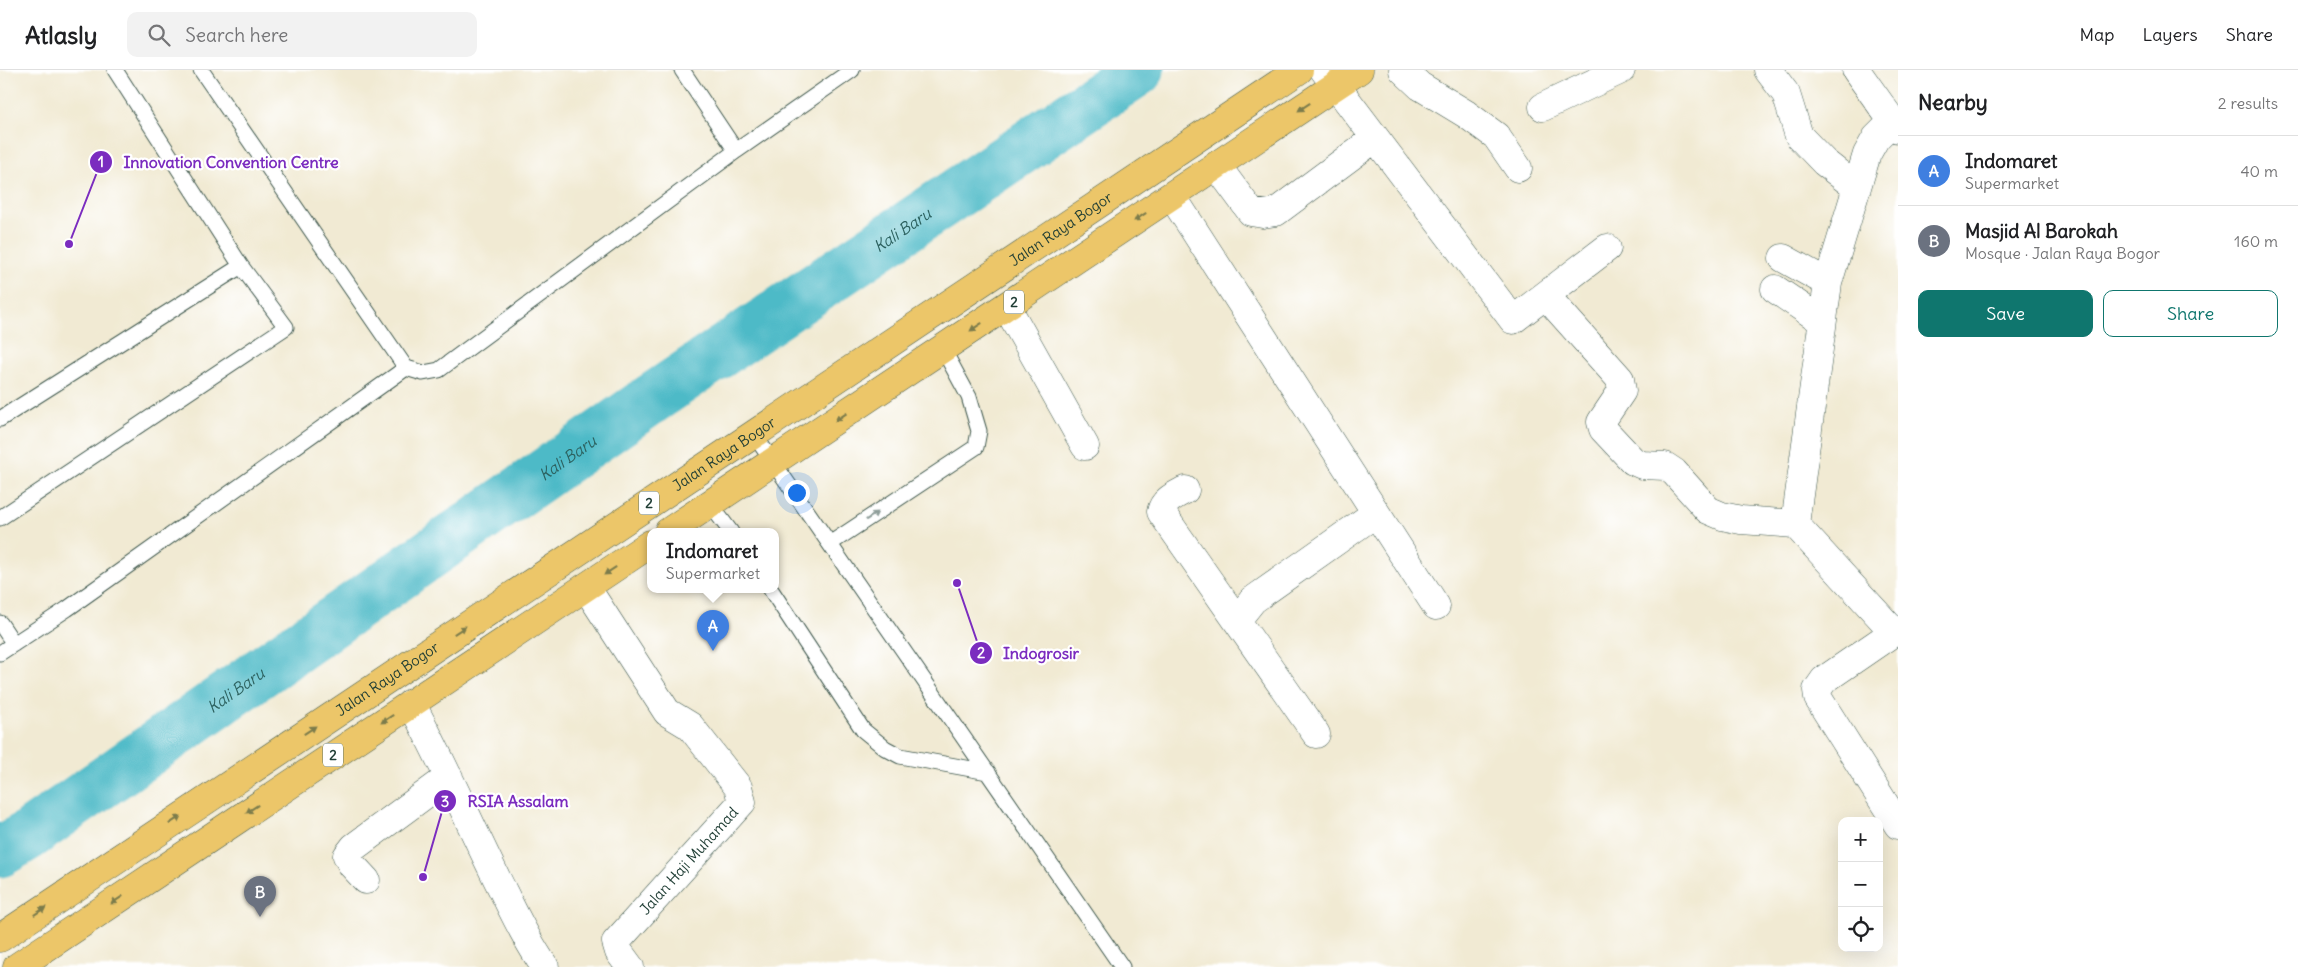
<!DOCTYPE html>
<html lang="en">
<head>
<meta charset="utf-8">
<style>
	body { margin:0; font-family:Delius,sans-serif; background:#f2f2f2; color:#202124 }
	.controls { position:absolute; right:15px; bottom:15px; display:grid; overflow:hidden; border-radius:10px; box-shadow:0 5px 20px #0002 }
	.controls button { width:45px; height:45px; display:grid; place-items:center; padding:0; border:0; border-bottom:1px solid #e0e0e0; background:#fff; color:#202124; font:25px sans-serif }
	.you { position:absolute; left:796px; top:422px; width:18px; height:18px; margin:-12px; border:4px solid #fff; border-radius:50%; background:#1a73e8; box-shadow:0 0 0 8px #1a73e833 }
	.badge { display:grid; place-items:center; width:32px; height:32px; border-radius:50%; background:#0f766e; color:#fff; font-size:16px; font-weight:700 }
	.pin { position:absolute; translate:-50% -41px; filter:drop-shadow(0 1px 2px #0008) }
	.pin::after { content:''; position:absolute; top:26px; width:18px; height:15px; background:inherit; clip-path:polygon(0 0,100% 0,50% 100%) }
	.popup { position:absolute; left:647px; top:458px; width:132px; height:65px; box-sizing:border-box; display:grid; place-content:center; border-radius:10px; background:#fff; filter:drop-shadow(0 1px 4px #0005); font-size:16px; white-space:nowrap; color:#757577 }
	.popup b { font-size:19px; color:#202124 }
	.popup::after { content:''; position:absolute; left:50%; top:100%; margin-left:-10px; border:10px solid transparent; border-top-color:#fff }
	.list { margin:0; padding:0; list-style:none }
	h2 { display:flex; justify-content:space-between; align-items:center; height:65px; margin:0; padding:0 20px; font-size:21px }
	h2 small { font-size:16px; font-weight:400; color:#757577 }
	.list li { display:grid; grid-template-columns:32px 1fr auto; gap:15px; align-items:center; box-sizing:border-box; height:70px; padding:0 20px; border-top:1px solid #e0e0e0 }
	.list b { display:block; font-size:19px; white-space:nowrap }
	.list p { margin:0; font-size:16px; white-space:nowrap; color:#757577 }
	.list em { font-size:16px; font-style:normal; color:#757577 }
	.actions { display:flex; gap:10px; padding:15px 20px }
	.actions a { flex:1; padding:11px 0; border:1px solid #0f766e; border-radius:10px; text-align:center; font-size:18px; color:#0f766e }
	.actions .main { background:#0f766e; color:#fff }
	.icon { flex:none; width:28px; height:28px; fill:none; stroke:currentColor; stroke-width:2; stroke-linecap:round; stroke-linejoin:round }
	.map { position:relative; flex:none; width:1898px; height:897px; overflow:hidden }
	header { display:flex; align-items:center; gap:30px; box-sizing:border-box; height:70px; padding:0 25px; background:#fff; border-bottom:1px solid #e0e0e0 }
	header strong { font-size:24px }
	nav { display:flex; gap:28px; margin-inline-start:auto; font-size:18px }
	.search { width:350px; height:45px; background:#f2f2f2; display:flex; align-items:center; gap:12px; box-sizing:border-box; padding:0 18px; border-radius:10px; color:#757577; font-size:19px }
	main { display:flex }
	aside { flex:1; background:#fff }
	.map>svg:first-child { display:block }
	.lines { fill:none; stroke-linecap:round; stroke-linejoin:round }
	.river { stroke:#4dbac7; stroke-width:51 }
	.lane-casing { stroke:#3e574c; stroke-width:17 }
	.street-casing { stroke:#3e574c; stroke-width:29 }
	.highway-casing { stroke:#3e574c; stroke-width:29 }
	.lane { stroke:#fff; stroke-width:15 }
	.street { stroke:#fff; stroke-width:28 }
	.highway { stroke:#ecc669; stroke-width:28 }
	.oneway { fill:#7b7b4c }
	.oneway2 { fill:#8f9e9a }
	.labels { text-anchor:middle; stroke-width:4.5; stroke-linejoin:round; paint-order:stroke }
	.shield { fill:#fff; stroke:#627771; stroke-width:1 }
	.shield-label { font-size:14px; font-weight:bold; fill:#1f3d34 }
	.street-label { font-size:15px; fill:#1f3d34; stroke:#fff }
	.water-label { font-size:16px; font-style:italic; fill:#2d6260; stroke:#fff }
	.leader { fill:none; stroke:#7b2cbf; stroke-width:2 }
	.callout-dot { fill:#7b2cbf; stroke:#fff; stroke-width:2 }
	.mark-label { font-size:15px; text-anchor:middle; font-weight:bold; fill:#fff }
	.callout-label { font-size:16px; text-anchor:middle; font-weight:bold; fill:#7b2cbf; stroke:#fff; stroke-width:4.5; stroke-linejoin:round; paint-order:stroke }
</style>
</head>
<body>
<header>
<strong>Atlasly</strong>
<div class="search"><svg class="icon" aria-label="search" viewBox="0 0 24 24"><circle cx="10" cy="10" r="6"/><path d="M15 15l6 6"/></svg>Search here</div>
<nav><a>Map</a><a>Layers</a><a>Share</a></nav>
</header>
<main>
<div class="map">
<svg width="1898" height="897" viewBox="0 0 1898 897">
	<rect width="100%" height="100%" fill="#fff"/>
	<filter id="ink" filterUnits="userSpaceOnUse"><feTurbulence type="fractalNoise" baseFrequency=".02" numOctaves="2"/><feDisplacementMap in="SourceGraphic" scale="10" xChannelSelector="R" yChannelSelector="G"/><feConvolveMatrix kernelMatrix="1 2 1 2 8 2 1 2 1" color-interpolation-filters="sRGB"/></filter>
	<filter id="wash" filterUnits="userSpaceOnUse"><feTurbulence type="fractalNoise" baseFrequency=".0096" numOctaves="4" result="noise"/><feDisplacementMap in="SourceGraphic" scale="20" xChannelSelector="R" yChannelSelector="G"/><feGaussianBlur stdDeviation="1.12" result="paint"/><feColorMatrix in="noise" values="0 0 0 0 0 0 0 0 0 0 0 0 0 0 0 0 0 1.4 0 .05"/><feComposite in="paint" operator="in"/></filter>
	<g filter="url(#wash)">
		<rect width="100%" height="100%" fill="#f1ead3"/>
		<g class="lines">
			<!-- river -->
			<path class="river" id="s1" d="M0 782 27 766 650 330 1139 0"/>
		</g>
	</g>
	<g filter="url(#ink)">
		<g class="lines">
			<!-- lane casing -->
			<g class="lane-casing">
				<path id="lane" d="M201 0 406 298 423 303 439 300 736 81 852 0
					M682 0 736 81
					M0 349 241 196
					M753 363 1122 897
					M710 434 731 462
					M0 448 286 257 241 196 115 0
					M831 473 976 377 979 361 969 327 943 279
					M771 520 863 660 885 678 900 686 988 702
					M0 553 14 574
					M0 583 67 539 406 298"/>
			</g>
			<!-- street casing -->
			<g class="street-casing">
				<path id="street" d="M1324 0 1513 250 1607 178
					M1403 0 1420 16 1466 44 1496 66 1518 98
					M1768 0 1786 24 1799 66 1824 92 1857 118
					M1856 0 1898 59
					M1543 37 1621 0
					M1217 96 1251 142 1263 144 1276 142 1374 69
					M1172 126 1436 536
					M1783 188 1828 213
					M1775 219 1822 251
					M1546 226 1620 309 1622 321 1601 352 1603 359 1633 391 1642 395 1665 396 1674 402 1708 440 1722 446 1741 450 1795 454 1894 562 1824 610 1817 620 1818 628 1898 755
					M1007 237 1085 376
					M1185 420C1176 425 1163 430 1161 442L1316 664
					M1795 454 1828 213 1867 84 1876 68 1893 51
					M586 517 667 642 690 656 738 717 742 732 616 872 619 882 630 897
					M1237 550 1253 530 1376 443
					M411 633C445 695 472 760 504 823 516 848 529 874 545 897
					M366 810 352 795 347 786 354 777 449 707"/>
			</g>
			<!-- highway casing -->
			<g class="highway-casing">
				<g id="highway">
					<path d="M668 462 1359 0"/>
					<path id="s2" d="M0 868 1299 0"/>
					<path d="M17 897 650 474"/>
				</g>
			</g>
			<!-- lane -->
			<use href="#lane" class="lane"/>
			<!-- street -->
			<use href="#street" class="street"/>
			<!-- highway -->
			<use href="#highway" class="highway"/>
		</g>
		<!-- one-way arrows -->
		<defs><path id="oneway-solid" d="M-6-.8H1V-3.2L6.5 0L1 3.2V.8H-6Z" transform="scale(1.25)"/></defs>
		<g class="oneway">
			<use href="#oneway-solid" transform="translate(1304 37) rotate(146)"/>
			<use href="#oneway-solid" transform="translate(1140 147) rotate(146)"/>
			<use href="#oneway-solid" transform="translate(976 257) rotate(146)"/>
			<use href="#oneway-solid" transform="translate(841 347) rotate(146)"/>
			<use href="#oneway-solid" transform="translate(610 501) rotate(146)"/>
			<use href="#oneway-solid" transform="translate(460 560) rotate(-34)"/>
			<use href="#oneway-solid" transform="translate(387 649) rotate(146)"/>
			<use href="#oneway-solid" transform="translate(310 660) rotate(-34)"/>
			<use href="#oneway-solid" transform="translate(252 739) rotate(146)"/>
			<use href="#oneway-solid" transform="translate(175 750) rotate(-34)"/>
			<use href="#oneway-solid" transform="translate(117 830) rotate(146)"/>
			<use href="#oneway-solid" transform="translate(40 841) rotate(-34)"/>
		</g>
		<use class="oneway2" href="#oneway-solid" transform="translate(872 446) rotate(-34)"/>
	</g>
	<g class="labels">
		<!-- shield labels -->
		<g class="shield">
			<rect x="1004" y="220.5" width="20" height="23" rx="4"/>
			<rect x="639" y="421.5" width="20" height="23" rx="4"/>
			<rect x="323" y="673.5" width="20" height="23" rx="4"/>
		</g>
		<g class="shield-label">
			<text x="1014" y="237">2</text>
			<text x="649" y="438">2</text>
			<text x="333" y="690">2</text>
		</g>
		<!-- street labels -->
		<g class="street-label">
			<text dy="5" stroke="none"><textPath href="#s2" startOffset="1276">Jalan Raya Bogor</textPath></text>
			<text dy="5" stroke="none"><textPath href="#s2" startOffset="871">Jalan Raya Bogor</textPath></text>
			<text dy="5" stroke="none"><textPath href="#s2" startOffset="466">Jalan Raya Bogor</textPath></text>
			<text transform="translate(689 791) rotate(-48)" y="5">Jalan Haji Muhamad</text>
		</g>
		<!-- water labels -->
		<g class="water-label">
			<text dy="6" stroke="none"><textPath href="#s1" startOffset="1096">Kali Baru</textPath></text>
			<text dy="6" stroke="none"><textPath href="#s1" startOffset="691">Kali Baru</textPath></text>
			<text dy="6" stroke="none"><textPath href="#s1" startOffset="286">Kali Baru</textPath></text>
		</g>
	</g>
	<!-- callouts -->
	<path class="leader" d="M69 174L101 92M957 513L981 583M423 807L445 731"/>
	<g class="callout-dot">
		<circle cx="69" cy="174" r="5"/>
		<circle cx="957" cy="513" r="5"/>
		<circle cx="423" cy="807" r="5"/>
		<circle cx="101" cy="92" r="12"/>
		<circle cx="981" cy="583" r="12"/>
		<circle cx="445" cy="731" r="12"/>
	</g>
	<g class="mark-label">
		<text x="101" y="97">1</text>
		<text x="981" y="588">2</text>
		<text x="445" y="737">3</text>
	</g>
	<g class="callout-label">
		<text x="231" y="98">Innovation Convention Centre</text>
		<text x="1041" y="589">Indogrosir</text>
		<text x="518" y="737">RSIA Assalam</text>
	</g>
</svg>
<div class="controls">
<button>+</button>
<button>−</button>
<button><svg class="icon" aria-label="locate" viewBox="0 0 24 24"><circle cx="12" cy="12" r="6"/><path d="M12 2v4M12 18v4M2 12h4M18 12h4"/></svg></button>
</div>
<div class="you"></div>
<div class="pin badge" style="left:713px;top:581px;background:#3f7fe0">A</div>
<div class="popup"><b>Indomaret</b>Supermarket</div>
<div class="pin badge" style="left:260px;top:847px;background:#6b7280">B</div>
</div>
<aside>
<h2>Nearby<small>2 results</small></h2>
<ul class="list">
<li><span class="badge" style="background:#3f7fe0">A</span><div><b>Indomaret</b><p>Supermarket</p></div><em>40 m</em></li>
<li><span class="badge" style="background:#6b7280">B</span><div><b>Masjid Al Barokah</b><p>Mosque · Jalan Raya Bogor</p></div><em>160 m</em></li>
</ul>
<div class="actions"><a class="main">Save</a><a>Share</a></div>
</aside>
</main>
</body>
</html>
